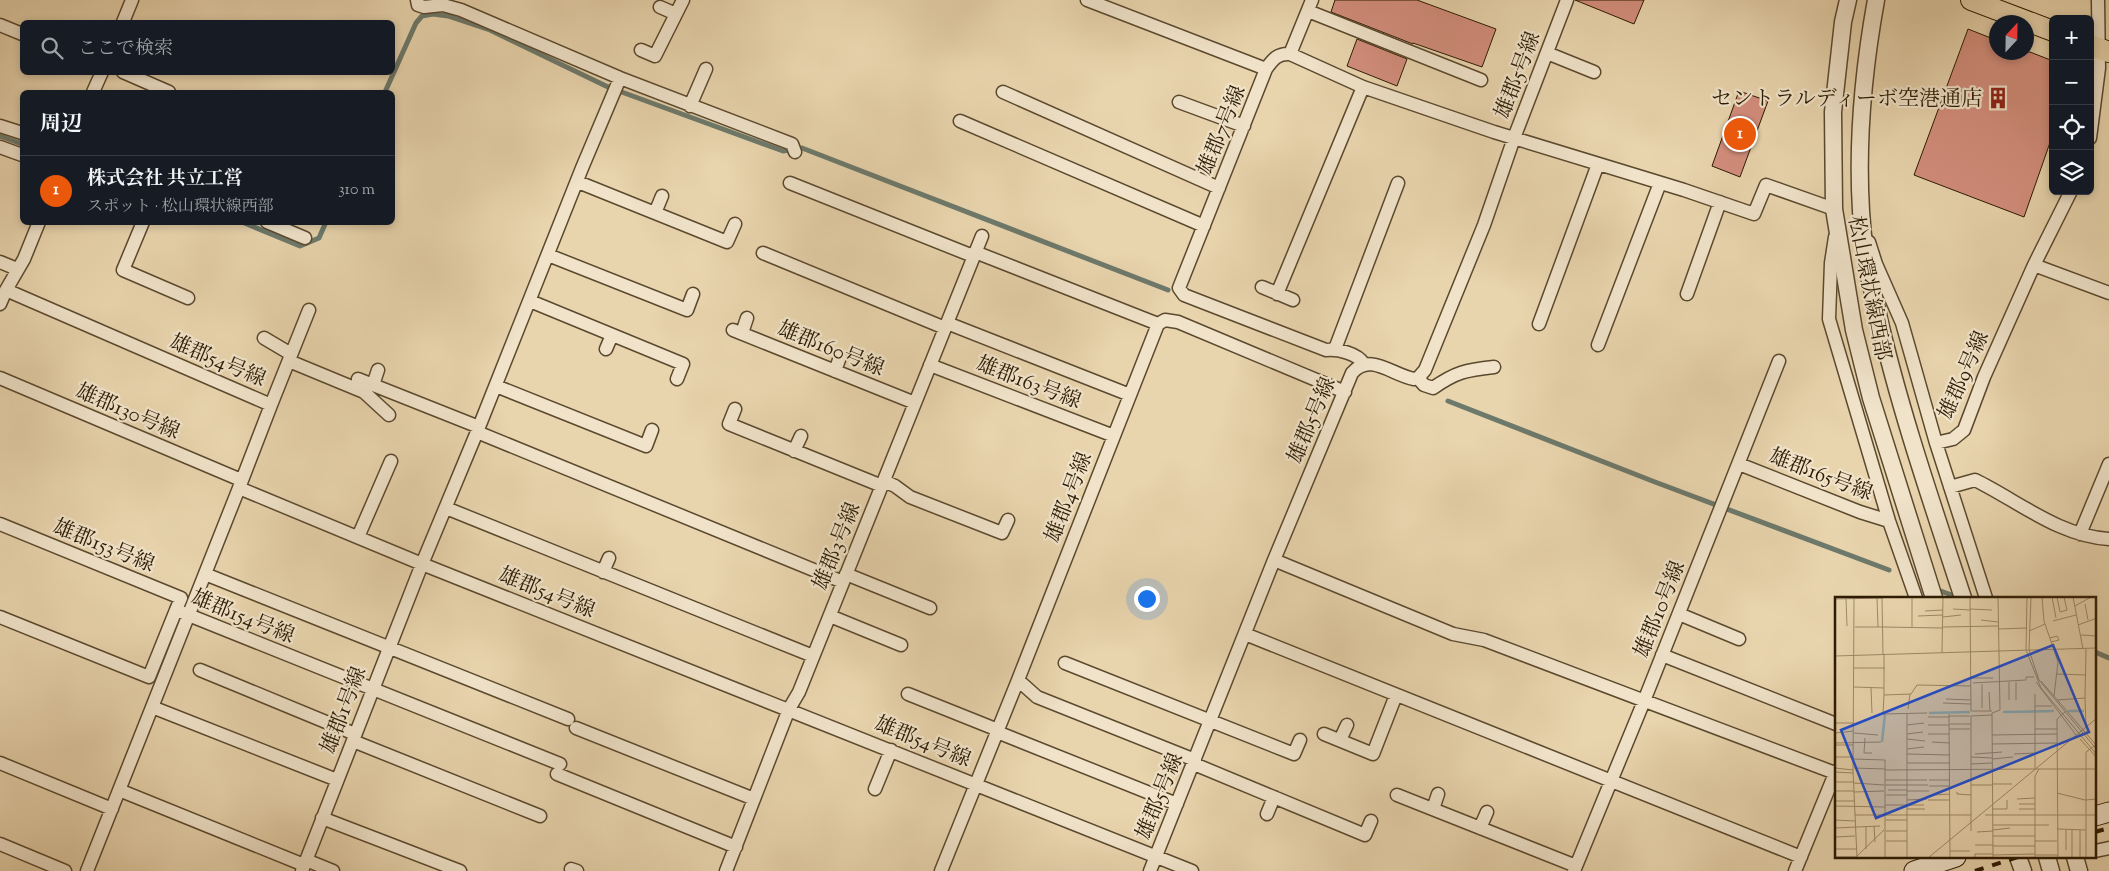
<!DOCTYPE html>
<html lang="ja">
<head>
<meta charset="utf-8">
<style>
	body { margin:0; font-family:"Sorts Mill Goudy","Noto Serif JP",serif; background:#242831; color:#f1f3f6 }
	.controls { position:absolute; right:15px; top:15px; display:grid; overflow:hidden; border-radius:8px; box-shadow:0 2px 8px #0003 }
	.controls button { width:45px; height:45px; display:grid; place-items:center; padding:0; border:0; border-bottom:1px solid #363941; background:#171b24; color:#f1f3f6; font:25px sans-serif }
	.compass { position:absolute; left:1989px; top:15px; width:45px; height:45px; border-radius:50%; background:#171b24; box-shadow:0 2px 8px #0003; rotate:22deg }
	.you { position:absolute; left:1146px; top:598px; width:18px; height:18px; margin:-12px; border:4px solid #fff; border-radius:50%; background:#1a73e8; box-shadow:0 0 0 8px #1a73e833 }
	.badge { display:grid; place-items:center; width:32px; height:32px; border-radius:50%; background:#ea580c; color:#fff; font-size:16px; font-weight:700 }
	.pin { position:absolute; translate:-50% -50%; border:2px solid #fff; box-shadow:0 1px 5px #0006 }
	.list { margin:0; padding:0; list-style:none }
	h2 { display:flex; justify-content:space-between; align-items:center; height:65px; margin:0; padding:0 20px; font-size:21px }
	h2 small { font-size:16px; font-weight:400; color:#9ea1a6 }
	.list li { display:grid; grid-template-columns:32px 1fr auto; gap:15px; align-items:center; box-sizing:border-box; height:70px; padding:0 20px; border-top:1px solid #363941 }
	.list b { display:block; font-size:19px; white-space:nowrap }
	.list p { margin:0; font-size:16px; white-space:nowrap; color:#9ea1a6 }
	.list em { font-size:16px; font-style:normal; color:#9ea1a6 }
	.icon { flex:none; width:28px; height:28px; fill:none; stroke:currentColor; stroke-width:2; stroke-linecap:round; stroke-linejoin:round }
	.map { position:relative; flex:none; width:2109px; height:871px; overflow:hidden }
	.search { position:absolute; background:#171b24; box-shadow:0 2px 8px #0003; left:20px; top:20px; width:375px; height:55px; display:flex; align-items:center; gap:12px; box-sizing:border-box; padding:0 18px; border-radius:8px; color:#9ea1a6; font-size:19px }
	.panel { position:absolute; background:#171b24; box-shadow:0 2px 8px #0003; left:20px; top:90px; width:375px; height:135px; border-radius:8px }
	.map>svg:first-child { display:block }
	.lines { fill:none; stroke-linecap:round; stroke-linejoin:round }
	.stream { stroke:#6d796b; stroke-width:5 }
	.building { fill:#d38e7d; stroke:#2c1b03 }
	.minor-casing { stroke:#5b492e; stroke-width:15 }
	.tertiary-casing { stroke:#5b492e; stroke-width:19 }
	.secondary-casing { stroke:#2c1b03; stroke-width:21 }
	.primary-casing { stroke:#2c1b03; stroke-width:22 }
	.minor { stroke:#f0e3ca; stroke-width:12 }
	.tertiary { stroke:#f0e3ca; stroke-width:16 }
	.secondary { stroke:#f0e3ca; stroke-width:19 }
	.primary { stroke:#e8d4ad; stroke-width:20 }
	.rail { stroke:#2c1b03; stroke-width:4; stroke-dasharray:9 9; stroke-linecap:butt }
	.labels { text-anchor:middle; stroke-width:4.5; stroke-linejoin:round; paint-order:stroke }
	.street-label { font-size:21px; fill:#2c1b03; stroke:#f0e3ca }
	.poi-label { font-size:21px; fill:#2c1b03; stroke:#f0e3ca; text-anchor:end }
	.inset-river { fill:none; stroke:#98b7b1; stroke-width:2.5 }
	.inset-road { fill:none; stroke:#9d8a69; stroke-width:1 }
	.view { fill:#1d4ed8; fill-opacity:0.15; stroke:#1d4ed8; stroke-width:2.5 }
	.inset-edge { fill:none; stroke:#2c1b03; stroke-width:2.5 }
</style>
</head>
<body>
<div class="map">
<svg width="2109" height="871" viewBox="0 0 2109 871">
	<rect width="100%" height="100%" fill="#e8d4ad"/>
	<filter id="stains"><feTurbulence type="fractalNoise" baseFrequency=".004" numOctaves="4"/><feColorMatrix values="0 0 0 0 .2 0 0 0 0 .09 0 0 0 0 .02 0 0 0 .5 -.17"/></filter>
	<radialGradient id="worn" r=".72"><stop offset=".6" stop-color="#630" stop-opacity="0"/><stop offset="1" stop-color="#630" stop-opacity=".3"/></radialGradient>
	<g class="lines">
		<!-- stream -->
		<path class="stream" d="M385 92 416 23 422 16 433 14 448 16 490 30 608 87 783 151 802 148 1168 290
			M0 136 22 144
			M242 222 300 246 319 238 326 222
			M1448 401 1655 482 1889 570
			M1935 589 1960 598
			M2095 652 2109 658"/>
	</g>
	<!-- building -->
	<path class="building" d="M1335 0H1417L1496 29 1482 67 1413 43V44L1331 12Z
		M1575 0H1644L1634 24Z
		M1968 29 1996 40V52H2030L2053 61V134L2024 217 1914 175Z
		M1357 39 1407 59 1397 86 1347 66Z
		M1739 91 1768 101 1740 177 1712 166Z"/>
	<g class="lines">
		<!-- minor casing -->
		<g class="minor-casing">
			<path id="minor" d="M417 0 418 5 424 7 443 5 461 10 620 78 792 144 795 152
				M1087 0 1266 69
				M1312 0 1290 54C1278 53 1273 59 1266 69L1179 288 1184 295 1326 350C1338 349 1357 353 1364 364
				M660 7 676 14
				M1308 11 1481 80
				M123 22 132 0
				M0 25 22 34
				M641 50 655 56 683 0
				M1547 53 1594 72
				M1290 54 1363 87 1494 132 1684 190 1754 214 1766 185 1834 209
				M123 72 169 92
				M93 92 102 72
				M1003 92 1219 188
				M1179 102 1244 126
				M690 106 706 69
				M960 121 1204 226
				M0 126 22 133
				M2090 138 2099 68 2098 0
				M0 147 22 155
				M578 182 727 242 735 224
				M790 183 973 256
				M655 213 662 196
				M143 222 123 270 188 298
				M267 222 305 238
				M1835 237 1831 263 1829 319 1889 521 1916 598
				M1869 242 1876 264 1902 323 1936 443 1986 598
				M975 252 1158 324
				M763 253 945 328
				M548 255 687 310 693 294
				M0 262 17 269
				M2034 265 2109 293
				M1262 287 1293 300
				M6 290 271 405 239 488 422 564 1192 871
				M1277 294 1363 87
				M1687 294 1720 202
				M530 301 683 364 677 379
				M0 304 6 290 24 259 39 222
				M947 323 1130 395
				M1539 324 1598 164
				M733 330 915 403
				M742 333 747 318
				M264 338 291 354
				M1598 345 1660 183
				M606 349 612 335
				M1335 349 1398 183
				M289 361 364 392 389 415
				M930 365 1114 436
				M835 371 840 357
				M0 378 241 480
				M1418 378 1424 385 1433 388C1456 372 1466 370 1494 367
				M358 379 479 427
				M373 385 378 370
				M496 386 646 446 652 430
				M271 405 309 310
				M735 409 729 424 882 486
				M477 432 843 582
				M1936 443 1953 439 1964 430 1984 377 2034 265 2071 191
				M794 451 801 436
				M1739 464 1860 512 1889 521
				M884 481 895 486 910 497 1002 533 1008 520
				M1950 487 1975 480C2018 501 2059 536 2109 539
				M446 508 813 656
				M0 524 181 598 176 610
				M2080 534 2109 464
				M358 537 391 461
				M1274 560 1453 634 1484 640 1835 773
				M603 572 609 558
				M205 574 568 719
				M846 574 930 608
				M1679 614 1739 639
				M830 616 901 645
				M0 617 149 677 176 610 560 764
				M1245 634 1801 857
				M1662 655 1836 724
				M1065 663 1294 754 1300 740
				M200 670 355 734
				M1018 680 1037 697 1195 760
				M908 694 998 730
				M152 707 337 780
				M576 728 754 799
				M997 732 1177 804
				M1324 734 1373 754 1396 695
				M1340 740 1347 725
				M353 741 540 816
				M0 763 112 809
				M1194 764 1365 835 1371 821
				M557 774 736 847
				M875 789 891 750
				M119 790 304 865
				M1397 795 1576 866
				M1433 809 1438 794
				M1267 814 1274 797
				M322 818 460 871
				M1480 828 1487 812
				M0 844 65 871
				M2095 851 2109 848
				M306 860 333 871
				M571 869 577 871
				M87 871 239 488
				M302 871 422 564 479 427 582 168 620 78
				M726 871 789 709 799 692 982 236
				M941 871 1018 680 1158 324 1165 320 1178 322 1345 392
				M1150 871 1274 560 1352 373C1370 352 1392 375 1414 379L1418 378 1425 370 1484 225 1514 138 1567 0
				M1574 871 1644 701 1779 361
				M1795 871 1836 771"/>
		</g>
		<!-- tertiary casing -->
		<g class="tertiary-casing">
			<path id="tertiary" d="M1848 0 1843 22 1833 112 1834 209 1854 330 1871 398 1934 598
				M1876 0C1861 83 1854 169 1865 253 1867 275 1875 297 1879 319 1901 414 1933 506 1963 598
				M2018 857 2023 871
				M2047 857 2051 871
				M2075 857 2079 871"/>
		</g>
		<!-- secondary casing -->
		<g class="secondary-casing">
			<path id="secondary" d="M2095 816 2109 812
				M1914 871 1956 857"/>
		</g>
		<!-- primary casing -->
		<g class="primary-casing">
			<path id="primary" d="M1971 0 2053 31
				M2090 45 2109 52"/>
		</g>
		<!-- minor -->
		<use href="#minor" class="minor"/>
		<!-- tertiary -->
		<use href="#tertiary" class="tertiary"/>
		<!-- secondary -->
		<use href="#secondary" class="secondary"/>
		<!-- primary -->
		<use href="#primary" class="primary"/>
		<!-- rail -->
		<path class="rail" d="M2095 832 2109 828
			M1975 871 2018 857"/>
	</g>
	<!-- icons -->
	<defs>
		<g id="building-bare" transform="scale(1.725)"><path d="M-4-6H4V6H1V3H-1V6H-4ZM-2.5-4.3h1.7v1.8h-1.7ZM.8-4.3h1.7v1.8H.8ZM-2.5-1h1.7V.8h-1.7ZM.8-1h1.7V.8H.8Z" fill="#8f2418" stroke="#f0e3ca" stroke-width="2.5" paint-order="stroke"/></g>
	</defs>
	<g fill-rule="evenodd">
		<use href="#building-bare" x="1998" y="98"/>
	</g>
	<g class="labels">
		<!-- street labels -->
		<g class="street-label">
			<text transform="translate(1517 75) rotate(-69)" y="7">雄郡5号線</text>
			<text transform="translate(1221 130) rotate(-68)" y="7">雄郡7号線</text>
			<text transform="translate(1870 288) rotate(79)" y="7">松山環状線西部</text>
			<text transform="translate(831 348) rotate(22)" y="7">雄郡160号線</text>
			<text transform="translate(218 360) rotate(23)" y="7">雄郡54号線</text>
			<text transform="translate(1963 375) rotate(-66)" y="7">雄郡9号線</text>
			<text transform="translate(1029 382) rotate(21)" y="7">雄郡163号線</text>
			<text transform="translate(128 411) rotate(23)" y="7">雄郡130号線</text>
			<text transform="translate(1311 420) rotate(-67)" y="7">雄郡5号線</text>
			<text transform="translate(1821 474) rotate(21)" y="7">雄郡165号線</text>
			<text transform="translate(1068 497) rotate(-69)" y="7">雄郡4号線</text>
			<text transform="translate(104 545) rotate(22)" y="7">雄郡153号線</text>
			<text transform="translate(836 546) rotate(-68)" y="7">雄郡3号線</text>
			<text transform="translate(547 592) rotate(22)" y="7">雄郡54号線</text>
			<text transform="translate(1659 609) rotate(-68)" y="7">雄郡10号線</text>
			<text transform="translate(243 616) rotate(22)" y="7">雄郡154号線</text>
			<text transform="translate(343 710) rotate(-69)" y="7">雄郡1号線</text>
			<text transform="translate(923 741) rotate(22)" y="7">雄郡54号線</text>
			<text transform="translate(1159 796) rotate(-68)" y="7">雄郡5号線</text>
		</g>
		<!-- poi labels -->
		<g class="poi-label">
			<text x="1982" y="105">セントラルディーボ空港通店</text>
		</g>
	</g>
	<!-- overview -->
	<g transform="translate(1835 597)">
		<rect width="261" height="261" fill="#e8d4ad"/>
		<path class="inset-river" d="M233 114H249M168 115 219 114M94 116 135 115M47 145 50 117"/>
		<path class="inset-road" d="M19 0 18 173 22 261M47 0 48 58M77 0V30M116 0H138M135 0 136 114H157M207 0 209 24 223 65 219 99M217 0 221 21M222 0 225 15 232 13 229 0M238 0 248 52M42 1 43 30M0 2 47 1M11 2 12 29M250 7 253 23M240 9 256 0M118 12 135 13M135 12 157 13M90 14 108 13M83 19 108 18M108 20 126 18M146 23 163 25M218 24 241 18M243 28 262 21M20 30H48M48 30 107 31M108 30 163 29M163 32 192 31M194 34 210 27M246 38 262 39M215 41 222 39 224 43 216 45M191 53 206 91 262 158M191 53 192 0M194 53 204 83 262 153M194 53 196 0M107 56 108 0M49 58V98L76 97 82 88 136 89M0 59 262 51M19 71H50M222 77 251 78M138 81H158M206 84 262 149M174 85V103M181 85V103M201 85 241 138M138 86 191 83V80H199M19 90 49 91M36 91 37 116M154 95 155 114M200 97V172H262M49 98 48 117 92 116M250 101 251 130M111 102 136 103M222 103 250 101 251 52M108 106 136 107M200 109H217M147 111V87M73 112 75 97M72 116V261M114 117 115 261M114 119H135M93 120H114M1 126H19M115 127H136M72 128 89 126M93 128H114M114 132H135M200 132H222M0 136 19 134M19 136 43 138M72 137 88 135M93 137H114M157 138 222 137M30 141 29 156H37M72 142 90 144M245 142 262 161M97 145 115 146M0 146 46 145M157 147 222 146M0 148H18M72 152 89 150M72 157 115 158M140 157 167 155M179 157 200 156M0 160H19M136 160 157 161M18 162 50 163V173L200 172M157 162 178 160M72 166H115M136 167 157 166M0 171 18 173M19 171 50 172M50 173V261M0 175 18 176M50 183H92M94 183H114M0 185H18M19 186 49 188M157 187H177M50 188H93M136 188H157M94 189H115M53 193H72M0 194H19M72 194H94M19 195 49 194M122 195V197L136 198M222 196 250 203 262 202M51 198H72M99 198 115 197M182 202 200 201M72 203 92 202M93 203H114M0 204H20M184 207H200M50 208H71M72 208H89M0 209 50 210M72 212H90M158 212H172V203M184 212H200M20 218H136M150 218H262M0 223 20 224M51 223H72M158 228H214M39 229 40 245M0 231 45 229M222 232 251 233M158 233 175 231M231 233V253M237 233V261M245 233V261M51 234H72M136 234V119L157 118M142 235 158 234M158 239H200M0 240 20 239M51 244H72M200 244H222M140 248H158M158 249H200M0 252H21M31 252V229M115 254H135M158 258 200 257M200 258H223M22 259 49 233M0 260H22M93 261 262 121M140 261V257H158M158 261 157 116 165 113 163 0M200 261V179L204 172M223 261 222 122 231 114M251 261V155L262 147"/>
		<path class="view" d="M218 48 254 135 41 221 6 133Z"/>
		<rect width="261" height="261" class="inset-edge"/>
	</g>
	<rect width="100%" height="100%" filter="url(#stains)"/>
	<rect width="100%" height="100%" fill="url(#worn)"/>
</svg>
<div class="controls">
<button>+</button>
<button>−</button>
<button><svg class="icon" aria-label="locate" viewBox="0 0 24 24"><circle cx="12" cy="12" r="6"/><path d="M12 2v4M12 18v4M2 12h4M18 12h4"/></svg></button>
<button><svg class="icon" aria-label="layers" viewBox="0 0 24 24"><path d="M12 4l9 5-9 5-9-5zM3 14l9 5 9-5"/></svg></button>
</div>
<svg class="compass" viewBox="-18 -18 36 36"><path d="M0-13l5 13h-10z" fill="#e53935"/><path d="M0 13l5-13h-10z" fill="#9ea1a6"/></svg>
<div class="you"></div>
<div class="pin badge" style="left:1740px;top:134px">1</div>
<div class="search"><svg class="icon" aria-label="search" viewBox="0 0 24 24"><circle cx="10" cy="10" r="6"/><path d="M15 15l6 6"/></svg>ここで検索</div>
<section class="panel">
<h2>周辺<small></small></h2>
<ul class="list">
<li><span class="badge">1</span><div><b>株式会社 共立工営</b><p>スポット · 松山環状線西部</p></div><em>310 m</em></li>
</ul>
</section>
</div>
</body>
</html>
